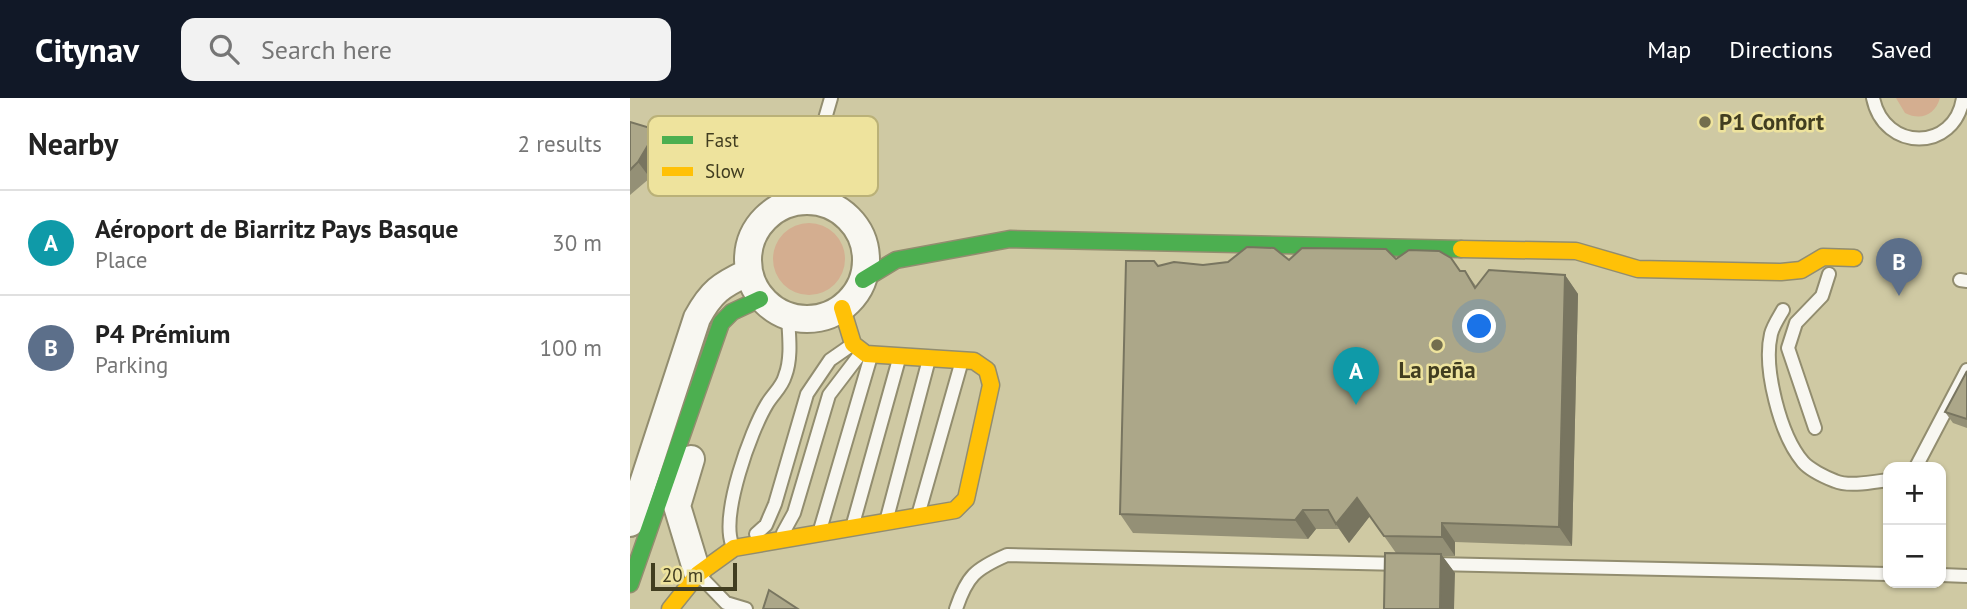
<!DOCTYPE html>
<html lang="en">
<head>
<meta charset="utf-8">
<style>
	body { margin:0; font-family:"PT Sans",sans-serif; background:#f2f2f2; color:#222 }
	.controls { position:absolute; right:21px; bottom:21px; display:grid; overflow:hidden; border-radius:14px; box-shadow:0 2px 5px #0004 }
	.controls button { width:63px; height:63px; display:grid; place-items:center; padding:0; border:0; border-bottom:2px solid #e0e0e0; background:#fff; color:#222; font:35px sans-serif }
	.scale { position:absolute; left:21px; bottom:18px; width:86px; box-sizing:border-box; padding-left:7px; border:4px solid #413d20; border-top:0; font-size:19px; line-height:24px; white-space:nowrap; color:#413d20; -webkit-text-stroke:5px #eee39d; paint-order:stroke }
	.you { position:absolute; left:850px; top:229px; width:24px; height:24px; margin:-18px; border:5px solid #fff; border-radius:50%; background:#1a73e8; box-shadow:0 0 0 10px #1a73e833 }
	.badge { display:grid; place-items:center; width:46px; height:46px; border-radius:50%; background:#111827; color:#fff; font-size:23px; font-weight:700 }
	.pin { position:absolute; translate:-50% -58px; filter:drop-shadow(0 2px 4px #0008) }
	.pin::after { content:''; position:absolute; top:37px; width:24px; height:21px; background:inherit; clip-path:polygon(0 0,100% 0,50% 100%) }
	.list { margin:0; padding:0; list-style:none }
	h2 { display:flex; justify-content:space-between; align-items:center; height:91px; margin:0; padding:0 28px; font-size:30px }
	h2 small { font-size:23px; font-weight:400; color:#767676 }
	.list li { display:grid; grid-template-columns:46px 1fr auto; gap:21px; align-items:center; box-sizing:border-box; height:105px; padding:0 28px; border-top:2px solid #e0e0e0 }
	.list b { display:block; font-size:26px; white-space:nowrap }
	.list p { margin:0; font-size:23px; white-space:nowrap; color:#767676 }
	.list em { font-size:23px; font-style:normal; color:#767676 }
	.icon { flex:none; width:38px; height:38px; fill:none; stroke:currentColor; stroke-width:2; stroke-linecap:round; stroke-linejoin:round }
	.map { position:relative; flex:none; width:1337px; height:511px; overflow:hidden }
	header { display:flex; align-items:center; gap:42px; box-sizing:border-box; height:98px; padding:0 35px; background:#111827; color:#fff }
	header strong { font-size:33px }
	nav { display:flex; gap:38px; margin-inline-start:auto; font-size:24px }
	.search { width:490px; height:63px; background:#f2f2f2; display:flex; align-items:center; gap:18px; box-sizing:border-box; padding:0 24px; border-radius:14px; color:#767676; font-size:26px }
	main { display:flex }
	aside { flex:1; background:#fff }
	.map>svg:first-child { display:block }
	.green { fill:#d4ae90 }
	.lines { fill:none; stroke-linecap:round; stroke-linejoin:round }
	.lane-casing { stroke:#928d6f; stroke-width:16 }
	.street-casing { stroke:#928d6f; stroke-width:30 }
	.fast-casing { stroke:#928d6f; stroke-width:19 }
	.slow-casing { stroke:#928d6f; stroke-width:19 }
	.lane { stroke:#f8f7f1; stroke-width:12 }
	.street { stroke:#f8f7f1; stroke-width:26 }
	.fast { stroke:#4caf50; stroke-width:16 }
	.slow { stroke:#ffc107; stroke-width:16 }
	.wall { fill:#949076 }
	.shaded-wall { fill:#787560 }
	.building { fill:#aca789; stroke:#787560; stroke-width:2 }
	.poi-dot { fill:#736e4e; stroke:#eee39d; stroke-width:2.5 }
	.labels { text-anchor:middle; stroke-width:5; stroke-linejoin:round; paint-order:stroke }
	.poi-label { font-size:23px; font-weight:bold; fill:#413d20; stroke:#eee39d; text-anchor:start }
	.key { fill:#eee39d; stroke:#bab178; stroke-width:2 }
	.key-label { font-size:19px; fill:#413d20 }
</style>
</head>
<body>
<header>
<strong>Citynav</strong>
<div class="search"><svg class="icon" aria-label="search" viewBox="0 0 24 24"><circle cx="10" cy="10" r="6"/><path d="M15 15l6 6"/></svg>Search here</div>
<nav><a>Map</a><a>Directions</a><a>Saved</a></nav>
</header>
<main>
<aside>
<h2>Nearby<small>2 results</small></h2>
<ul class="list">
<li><span class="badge" style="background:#0f9aa8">A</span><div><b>Aéroport de Biarritz Pays Basque</b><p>Place</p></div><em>30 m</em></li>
<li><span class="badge" style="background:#5c6f8a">B</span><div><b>P4 Prémium</b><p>Parking</p></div><em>100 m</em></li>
</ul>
</aside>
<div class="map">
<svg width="1337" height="511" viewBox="0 0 1337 511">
	<rect width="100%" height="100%" fill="#cfc9a3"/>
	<!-- green -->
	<path class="green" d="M1266 0H1310C1305 17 1291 23 1275 15Z
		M143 161a36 36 0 1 1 72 0a36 36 0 1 1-72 0Z"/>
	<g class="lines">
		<!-- lane casing -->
		<g class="lane-casing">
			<path id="lane" d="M1243 0C1254 54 1325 54 1333 0
				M183 103 185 55 201 0
				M1330 182 1337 183
				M1153 212C1149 219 1143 228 1141 236 1133 270 1150 337 1173 364 1179 371 1195 379 1205 383 1219 389 1243 384 1258 382
				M1185 330 1158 250 1166 225 1192 198 1199 176
				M1286 369 1337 272
				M289 414 331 266
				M257 420 298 265
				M223 426 269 261
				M190 432 241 258
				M153 435 164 415 199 297 231 255
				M126 436 136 427 145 406 177 296 200 262 223 246
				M102 446C91 416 120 334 137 306 143 296 152 289 155 278 162 260 159 238 158 219
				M804 466 1258 476
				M69 477 96 505 116 511
				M1311 477 1337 478
				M326 511C337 478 345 471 377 457L772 466"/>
		</g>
		<!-- street casing -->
		<g class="street-casing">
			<path id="street" d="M118 162a59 59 0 1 1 118 0a59 59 0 1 1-118 0Z
				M61 361 47 408 67 474
				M0 425 67 220C81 194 91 187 117 175"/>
		</g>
		<!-- fast casing -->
		<g class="fast-casing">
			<path id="fast" d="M233 182 266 162 380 141 831 151
				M0 486 91 225 102 214 130 201"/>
		</g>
		<!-- slow casing -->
		<g class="slow-casing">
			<path id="slow" d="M831 151 946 153 1008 171 1151 174 1171 172 1193 159 1224 160
				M40 511 68 476 104 450 325 412 336 401 361 287 357 272 344 263 236 256 223 246 212 210"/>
		</g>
		<!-- lane -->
		<use href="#lane" class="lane"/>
		<!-- street -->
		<use href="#street" class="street"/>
		<!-- fast -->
		<use href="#fast" class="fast"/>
		<!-- slow -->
		<use href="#slow" class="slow"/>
	</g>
	<!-- wall -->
	<path class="wall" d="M0 24 27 32 38 48 20 80 0 97Z
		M766 161 835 173 846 188 935 177 948 196 942 448 825 444V458H812L825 475 766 455 740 418 719 445 709 431H686L678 441 503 435 490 416 528 168 573 167 659 162Z
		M1337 273V330L1323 325 1315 314Z"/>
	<!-- shaded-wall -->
	<path class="shaded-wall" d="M27 32 38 48 20 80 8 64Z
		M935 177 948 196 942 448 929 429Z
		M727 400 740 418 719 445 706 426Z
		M673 412 686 431 678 441 665 422Z
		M812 425 825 444V458L812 439Z
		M811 456 825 475 824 511H810Z"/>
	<!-- building -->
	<path class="building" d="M0 24 27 32 8 64 0 72Z
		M617 149 644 150 659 162 672 150 756 151 766 161 779 152 809 153 821 160 830 173H835L845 190 859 172 935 177 929 429 812 425V439L754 438 727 400 706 426 698 412H673L665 422 490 416 496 163H524L528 168 544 164 573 167 598 164Z
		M1337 273V321L1315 314Z
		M755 455 811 456 810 511H754Z
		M139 492 168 511H133Z"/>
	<!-- markers -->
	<g class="poi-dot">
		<circle cx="1075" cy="24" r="7"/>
		<circle cx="807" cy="247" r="7"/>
	</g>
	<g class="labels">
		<!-- poi labels -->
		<g class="poi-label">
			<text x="1089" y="32">P1 Confort</text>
			<text x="807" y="280" text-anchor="middle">La peña</text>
		</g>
	</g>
	<!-- legend -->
	<rect x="18" y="18" width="230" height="80" rx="10" class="key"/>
	<rect x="32" y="38" width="31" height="8" fill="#4caf50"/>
	<rect x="32" y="69" width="31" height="9" fill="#ffc107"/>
	<g class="key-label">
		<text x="75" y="49">Fast</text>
		<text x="75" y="80">Slow</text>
	</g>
</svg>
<div class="controls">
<button>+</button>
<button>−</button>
</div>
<div class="scale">20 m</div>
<div class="you"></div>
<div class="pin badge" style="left:726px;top:307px;background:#0f9aa8">A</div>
<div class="pin badge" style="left:1269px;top:198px;background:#5c6f8a">B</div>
</div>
</main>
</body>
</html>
